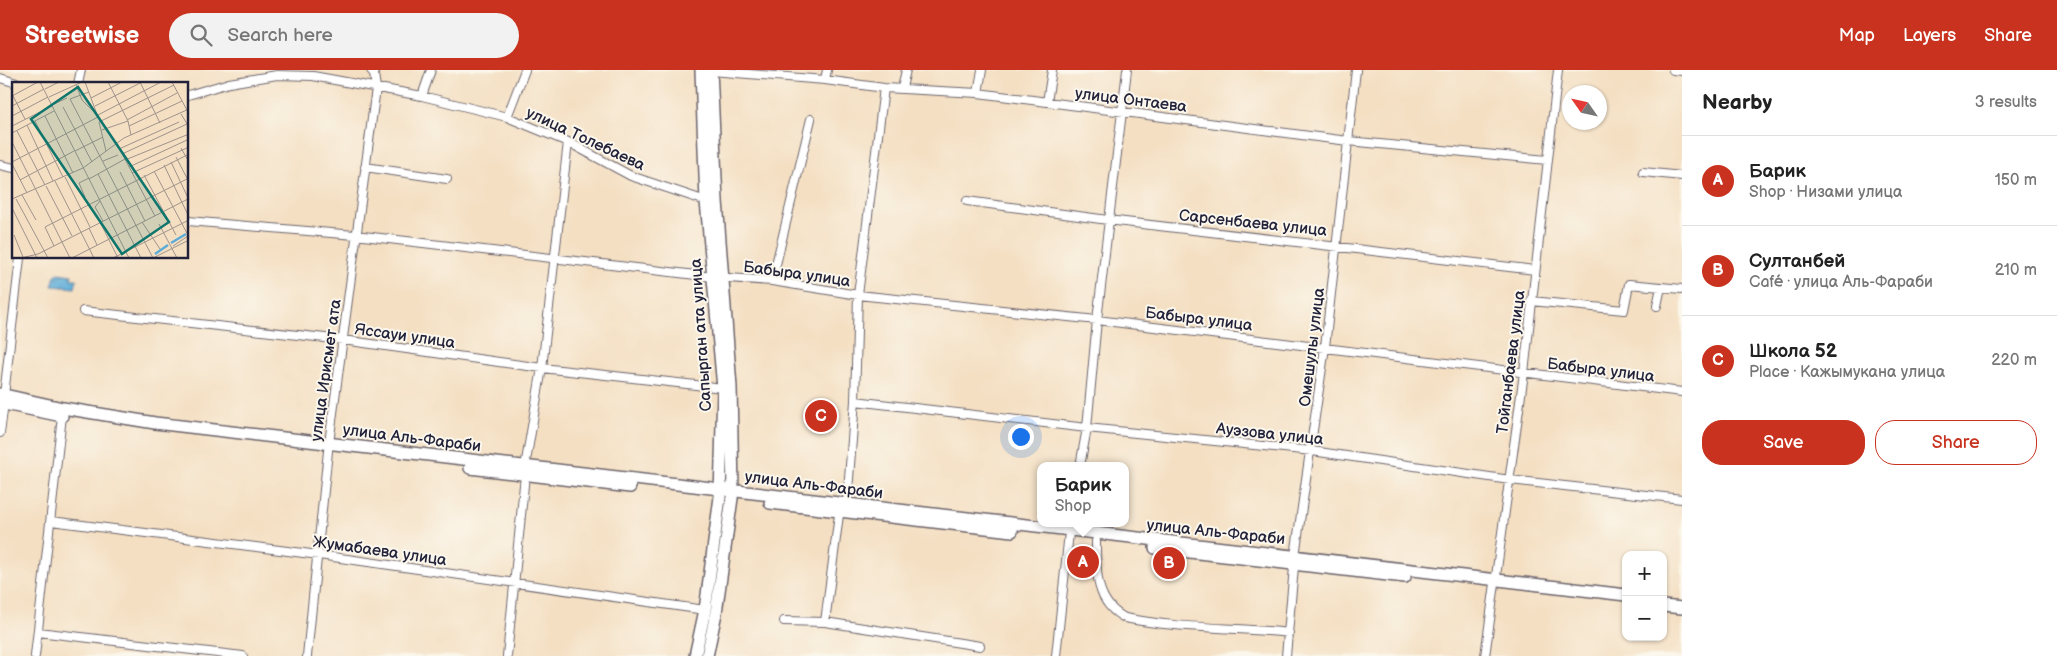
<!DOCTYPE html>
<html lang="en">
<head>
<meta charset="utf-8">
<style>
	body { margin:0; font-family:"Balsamiq Sans",sans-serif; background:#f2f2f2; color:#222 }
	.controls { position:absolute; right:15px; bottom:15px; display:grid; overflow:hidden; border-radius:10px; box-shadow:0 1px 4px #0004 }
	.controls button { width:45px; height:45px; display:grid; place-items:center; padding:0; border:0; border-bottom:1px solid #e0e0e0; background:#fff; color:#222; font:25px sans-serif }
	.compass { position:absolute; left:1562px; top:15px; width:45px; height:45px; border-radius:50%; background:#fff; box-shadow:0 1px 4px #0004; rotate:304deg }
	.you { position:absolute; left:1020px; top:366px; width:18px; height:18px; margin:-12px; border:4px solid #fff; border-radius:50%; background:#1a73e8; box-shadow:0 0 0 8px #1a73e833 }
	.badge { display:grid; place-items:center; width:32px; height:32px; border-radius:50%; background:#c8321e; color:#fff; font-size:16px; font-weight:700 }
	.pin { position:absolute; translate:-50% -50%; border:2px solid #fff; box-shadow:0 1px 5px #0006 }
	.popup { position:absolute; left:1037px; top:392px; width:92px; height:65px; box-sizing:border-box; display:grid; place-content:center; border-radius:10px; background:#fff; filter:drop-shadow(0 1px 4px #0005); font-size:16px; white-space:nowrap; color:#767676 }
	.popup b { font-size:19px; color:#222 }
	.popup::after { content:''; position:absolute; left:50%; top:100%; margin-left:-10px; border:10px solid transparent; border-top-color:#fff }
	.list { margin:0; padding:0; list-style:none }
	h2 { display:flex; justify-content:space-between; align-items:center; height:65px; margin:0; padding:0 20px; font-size:21px }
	h2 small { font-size:16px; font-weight:400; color:#767676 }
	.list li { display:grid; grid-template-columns:32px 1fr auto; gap:15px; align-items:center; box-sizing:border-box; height:90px; padding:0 20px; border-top:1px solid #e0e0e0 }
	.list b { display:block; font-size:19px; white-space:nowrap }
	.list p { margin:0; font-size:16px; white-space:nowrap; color:#767676 }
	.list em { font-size:16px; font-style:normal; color:#767676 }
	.actions { display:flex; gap:10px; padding:15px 20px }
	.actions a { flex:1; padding:11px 0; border:1px solid #c8321e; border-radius:20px; text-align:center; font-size:18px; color:#c8321e }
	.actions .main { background:#c8321e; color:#fff }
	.icon { flex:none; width:28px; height:28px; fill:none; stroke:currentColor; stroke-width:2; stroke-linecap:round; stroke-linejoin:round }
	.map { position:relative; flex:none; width:1682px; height:586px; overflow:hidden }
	header { display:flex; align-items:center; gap:30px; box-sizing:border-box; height:70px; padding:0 25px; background:#c8321e; color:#fff }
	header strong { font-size:24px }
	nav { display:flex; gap:28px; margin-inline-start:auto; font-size:18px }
	.search { width:350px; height:45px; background:#f2f2f2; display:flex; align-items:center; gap:12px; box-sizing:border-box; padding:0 18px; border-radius:28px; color:#767676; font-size:19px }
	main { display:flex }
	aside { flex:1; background:#fff }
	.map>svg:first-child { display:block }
	.water { fill:url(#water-waves); stroke:#406789 }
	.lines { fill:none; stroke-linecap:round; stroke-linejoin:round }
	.street-casing { stroke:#6c646a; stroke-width:10 }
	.primary-casing { stroke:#6c646a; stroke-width:14 }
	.street { stroke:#fff; stroke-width:8 }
	.primary { stroke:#fff; stroke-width:11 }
	.labels { text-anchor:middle; stroke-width:4; stroke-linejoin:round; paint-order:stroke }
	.street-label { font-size:16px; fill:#22223b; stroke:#fbf7ec }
	.inset-river { fill:none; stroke:#5dacd7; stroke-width:2.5 }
	.inset-road { fill:none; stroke:#a0938c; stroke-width:1 }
	.view { fill:#0f766e; fill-opacity:0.15; stroke:#0f766e; stroke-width:2.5 }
	.inset-edge { fill:none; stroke:#22223b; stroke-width:2.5 }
</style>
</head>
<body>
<header>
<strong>Streetwise</strong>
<div class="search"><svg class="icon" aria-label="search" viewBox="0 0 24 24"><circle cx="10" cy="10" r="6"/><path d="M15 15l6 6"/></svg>Search here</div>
<nav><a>Map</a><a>Layers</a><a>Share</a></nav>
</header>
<main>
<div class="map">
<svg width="1682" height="586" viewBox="0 0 1682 586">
	<defs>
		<pattern id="water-waves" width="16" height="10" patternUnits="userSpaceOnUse" patternTransform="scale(1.25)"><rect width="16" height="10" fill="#5dacd7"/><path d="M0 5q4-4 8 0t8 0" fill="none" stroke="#4c8cb0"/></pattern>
	</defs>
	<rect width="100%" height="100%" fill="#fbf7ec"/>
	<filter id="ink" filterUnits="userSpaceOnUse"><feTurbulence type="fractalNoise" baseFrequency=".02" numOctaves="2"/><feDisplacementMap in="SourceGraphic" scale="10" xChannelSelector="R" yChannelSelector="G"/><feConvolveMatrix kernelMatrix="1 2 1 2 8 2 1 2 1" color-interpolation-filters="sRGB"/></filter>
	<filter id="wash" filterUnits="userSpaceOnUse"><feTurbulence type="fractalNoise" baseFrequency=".0096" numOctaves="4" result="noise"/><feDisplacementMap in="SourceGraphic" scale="20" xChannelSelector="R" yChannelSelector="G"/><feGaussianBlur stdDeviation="1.12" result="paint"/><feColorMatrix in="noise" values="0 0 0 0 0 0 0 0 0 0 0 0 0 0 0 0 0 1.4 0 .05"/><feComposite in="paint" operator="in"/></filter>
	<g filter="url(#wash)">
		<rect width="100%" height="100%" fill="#f4dfc2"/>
		<!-- water -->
		<path class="water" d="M59 203 72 205 71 209H77L75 218 52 216 55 205Z"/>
	</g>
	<g filter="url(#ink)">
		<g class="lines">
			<!-- street casing -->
			<g class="street-casing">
				<path id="street" d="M1673 0 1682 1
					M711 1 825 10 884 18 978 23 1348 71 1547 90
					M0 8 20 14
					M825 10 827 0
					M78 14 81 0
					M902 18 906 0
					M978 23 982 0
					M188 25 229 13 277 5 313 6 422 26 507 47 568 72 631 106 706 131
					M422 26 431 0
					M1047 32 1052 0
					M507 47 525 0
					M0 95 14 98
					M365 97 447 109
					M1643 102 1682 106
					M967 131 1108 150 1535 200
					M188 151 355 165 713 207 772 211 858 225 1097 250 1682 322
					M772 211 811 49
					M1531 231 1624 240 1629 214 1682 219
					M1657 236 1661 217
					M83 241 343 270 542 298 723 318
					M4 325 20 188
					M855 331 1087 358 1312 381 1510 410 1682 429
					M0 363 4 333
					M1080 396 1087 358 1097 250 1127 0
					M525 397 542 298 568 72
					M847 434 855 331 858 225 884 18
					M840 437 825 552 980 576
					M51 451 319 485 705 540
					M1096 471C1096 501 1095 533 1125 548 1179 559 1234 557 1289 563
					M784 551 825 552
					M38 562 243 586
					M35 586 62 346
					M307 586 328 381 376 18 374 4 371 0
					M507 586 525 405
					M1056 586 1070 453
					M1286 586 1295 486 1325 277 1356 0
					M1485 586 1524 303 1558 0"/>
			</g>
			<!-- primary casing -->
			<g class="primary-casing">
				<path id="primary" d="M0 324 63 338 155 353 1626 525
					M0 333 62 346
					M470 398 630 417
					M770 433 1012 461
					M1155 478 1405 507
					M1663 536 1682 538
					M695 586 705 540 720 427 723 318 706 131 701 0
					M707 586 716 543 733 421 731 317 717 131 711 0"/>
			</g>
			<!-- street -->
			<use href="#street" class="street"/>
			<!-- primary -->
			<use href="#primary" class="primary"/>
		</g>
	</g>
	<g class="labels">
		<!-- street labels -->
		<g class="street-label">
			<text transform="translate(1131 29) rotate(7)" y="6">улица Онтаева</text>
			<text transform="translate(586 68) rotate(25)" y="6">улица Толебаева</text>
			<text transform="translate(1253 152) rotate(6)" y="6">Сарсенбаева улица</text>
			<text transform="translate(797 203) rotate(8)" y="6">Бабыра улица</text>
			<text transform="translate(1199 248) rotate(7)" y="6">Бабыра улица</text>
			<text transform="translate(405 265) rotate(8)" y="6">Яссауи улица</text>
			<text transform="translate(700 265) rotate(-94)" y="6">Сапырган ата улица</text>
			<text transform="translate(1311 277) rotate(-83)" y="6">Омешулы улица</text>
			<text transform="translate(1510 292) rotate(-83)" y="6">Тойганбаева улица</text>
			<text transform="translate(1601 299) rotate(7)" y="6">Бабыра улица</text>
			<text transform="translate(325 300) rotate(-82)" y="6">улица Ирисмет ата</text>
			<text transform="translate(1270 363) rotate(6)" y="6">Ауэзова улица</text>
			<text transform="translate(412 367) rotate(7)" y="6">улица Аль-Фараби</text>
			<text transform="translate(814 414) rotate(7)" y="6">улица Аль-Фараби</text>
			<text transform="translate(1216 461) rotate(6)" y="6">улица Аль-Фараби</text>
			<text transform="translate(380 480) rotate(8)" y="6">Жумабаева улица</text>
		</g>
	</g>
	<!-- overview -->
	<g transform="translate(12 12)">
		<rect width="176" height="176" fill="#f4dfc2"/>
		<path class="inset-river" d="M159 161 174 152M143 172 156 163"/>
		<path class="inset-road" d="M28 0 117 176M96 0 116 39 119 53M128 0 148 41M160 0 177 32M64 3 70 18 83 31M33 7 47 0M77 10 58 17 141 176M0 12 13 37M0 14 26 0M37 15 70 0M79 16 110 0M40 23 55 16M0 24 32 7M83 24 130 0M51 25 80 80M169 32 177 45M86 33 149 0M0 34 36 15M33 34 61 91M115 38 165 11M23 39 51 95M87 40 162 3M87 40 94 69M15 43 41 99M0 44 40 24M117 44 170 19M90 48 116 39M5 49 33 103M0 51 42 29M0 60 58 176M105 62 143 134M169 66 177 80M107 67 167 40M63 69 91 55M110 72 175 42M164 75 177 100M113 78 177 52M91 79 106 73M0 80 86 35 73 0M159 80 177 118M0 82 15 111M152 83 177 135M117 85 175 58M142 89 177 155M108 90 133 139M120 91 177 65M86 92 129 176M132 93 164 153M53 95 78 145M77 97 113 77M8 98 62 69M43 99 82 176M34 104 60 154M10 113 24 138M73 115 67 101 77 96M0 117 71 86 112 56 177 27M4 117 36 176M88 119 83 125 91 139M0 126 25 176M88 140 106 176M130 140 148 167M147 142 165 176M77 146 85 163M2 153 11 175M42 164 33 145 177 72M161 164 176 154M9 176 26 172 177 96M60 176 176 117M101 176 177 138M141 176 177 158"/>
		<path class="view" d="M66 5 157 140 110 172 19 37Z"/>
		<rect width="176" height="176" class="inset-edge"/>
	</g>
</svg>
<div class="controls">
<button>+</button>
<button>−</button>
</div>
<svg class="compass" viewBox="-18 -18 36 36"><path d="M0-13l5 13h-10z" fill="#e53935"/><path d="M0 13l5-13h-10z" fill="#767676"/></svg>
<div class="you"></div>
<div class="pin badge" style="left:1083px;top:492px">A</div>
<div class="popup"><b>Барик</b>Shop</div>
<div class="pin badge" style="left:1169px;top:493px">B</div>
<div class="pin badge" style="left:821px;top:346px">C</div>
</div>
<aside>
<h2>Nearby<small>3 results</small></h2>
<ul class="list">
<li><span class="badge">A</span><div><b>Барик</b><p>Shop · Низами улица</p></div><em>150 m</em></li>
<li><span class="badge">B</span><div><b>Султанбей</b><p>Café · улица Аль-Фараби</p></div><em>210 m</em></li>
<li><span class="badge">C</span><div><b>Школа 52</b><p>Place · Кажымукана улица</p></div><em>220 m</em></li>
</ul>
<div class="actions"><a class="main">Save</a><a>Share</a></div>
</aside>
</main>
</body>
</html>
